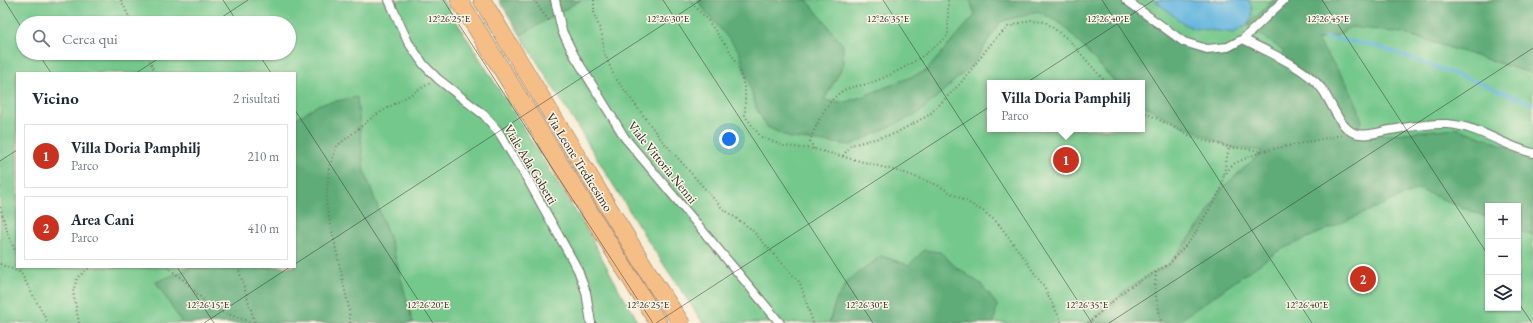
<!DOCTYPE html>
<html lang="it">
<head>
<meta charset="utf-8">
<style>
	body { margin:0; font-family:"EB Garamond",serif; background:#f2f2f3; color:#1f2937 }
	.controls { position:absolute; right:12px; bottom:12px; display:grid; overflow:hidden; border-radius:0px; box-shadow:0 1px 3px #0004 }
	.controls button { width:36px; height:36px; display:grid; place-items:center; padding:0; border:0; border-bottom:1px solid #e0e1e3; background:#fff; color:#1f2937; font:20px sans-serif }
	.you { position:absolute; left:729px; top:139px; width:14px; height:14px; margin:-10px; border:3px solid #fff; border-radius:50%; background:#1a73e8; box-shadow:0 0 0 6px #1a73e833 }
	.badge { display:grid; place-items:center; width:26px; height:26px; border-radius:50%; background:#c8321e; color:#fff; font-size:13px; font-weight:700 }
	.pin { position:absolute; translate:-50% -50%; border:2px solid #fff; box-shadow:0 1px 4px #0006 }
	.popup { position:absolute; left:987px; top:80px; width:158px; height:52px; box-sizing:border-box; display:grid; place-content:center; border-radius:0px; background:#fff; filter:drop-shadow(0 1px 3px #0005); font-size:13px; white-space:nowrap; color:#747a83 }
	.popup b { font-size:15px; color:#1f2937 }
	.popup::after { content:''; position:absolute; left:50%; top:100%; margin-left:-8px; border:8px solid transparent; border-top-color:#fff }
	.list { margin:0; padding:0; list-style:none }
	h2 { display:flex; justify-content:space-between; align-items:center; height:52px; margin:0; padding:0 16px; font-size:17px }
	h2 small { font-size:13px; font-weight:400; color:#747a83 }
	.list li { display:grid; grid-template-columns:26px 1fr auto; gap:12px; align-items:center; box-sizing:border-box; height:64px; margin:0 8px 8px; padding:0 8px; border:1px solid #e0e1e3; border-radius:0px }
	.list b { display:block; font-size:15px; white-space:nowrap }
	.list p { margin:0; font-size:13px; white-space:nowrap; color:#747a83 }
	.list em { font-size:13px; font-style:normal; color:#747a83 }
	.icon { flex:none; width:22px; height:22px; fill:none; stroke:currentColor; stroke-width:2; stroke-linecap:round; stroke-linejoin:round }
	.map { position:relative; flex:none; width:1533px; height:323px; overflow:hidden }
	.search { position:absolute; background:#fff; box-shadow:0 1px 3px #0004; left:16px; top:16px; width:280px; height:44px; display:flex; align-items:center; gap:10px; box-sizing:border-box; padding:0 14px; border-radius:22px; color:#747a83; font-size:15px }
	.panel { position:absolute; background:#fff; box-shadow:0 1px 3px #0004; left:16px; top:72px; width:280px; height:196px; border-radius:0px }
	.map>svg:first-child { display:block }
	.green { fill:#74c88c; stroke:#507a5c; fill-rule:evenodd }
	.forest { fill:#5fac78; stroke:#456c52 }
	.water { fill:#64b6df; stroke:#487085 }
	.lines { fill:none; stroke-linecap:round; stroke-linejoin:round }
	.stream { stroke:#64b6df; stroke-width:3 }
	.pedestrian-casing { stroke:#726e66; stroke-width:10 }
	.primary-casing { stroke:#726e66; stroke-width:18 }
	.path { stroke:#726e66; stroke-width:2; stroke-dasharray:1 3; stroke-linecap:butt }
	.pedestrian { stroke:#fff; stroke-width:8 }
	.primary { stroke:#f6be87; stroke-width:17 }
	.ticks { fill:none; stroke:#2b2b2b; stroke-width:1; stroke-opacity:0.45 }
	.labels { text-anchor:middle; stroke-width:3; stroke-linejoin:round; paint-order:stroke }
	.street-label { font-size:13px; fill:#2b2b2b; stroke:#fcf5e5 }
	.ticks-label { font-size:10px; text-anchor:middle; fill:#2b2b2b; stroke:#fcf5e5; stroke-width:3; stroke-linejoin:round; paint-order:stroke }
</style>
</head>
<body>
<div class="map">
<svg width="1533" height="323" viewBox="0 0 1533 323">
	<rect width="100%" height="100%" fill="#fcf5e5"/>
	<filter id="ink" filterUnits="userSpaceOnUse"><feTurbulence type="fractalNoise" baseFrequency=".025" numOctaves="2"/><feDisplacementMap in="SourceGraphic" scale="8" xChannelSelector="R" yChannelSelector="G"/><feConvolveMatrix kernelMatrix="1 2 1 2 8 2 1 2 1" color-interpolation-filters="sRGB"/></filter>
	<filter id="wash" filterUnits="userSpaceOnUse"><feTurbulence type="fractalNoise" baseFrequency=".012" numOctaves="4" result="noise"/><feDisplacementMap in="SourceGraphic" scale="16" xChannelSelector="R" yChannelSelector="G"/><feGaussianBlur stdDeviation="0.9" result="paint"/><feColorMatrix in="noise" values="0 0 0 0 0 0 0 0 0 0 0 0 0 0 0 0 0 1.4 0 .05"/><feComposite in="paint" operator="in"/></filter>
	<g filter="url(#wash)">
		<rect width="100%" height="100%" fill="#f6ebd3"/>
		<!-- green -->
		<path class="green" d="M0 0H443L584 225 621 293 634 314 637 323H0ZM23 23H289V53H23ZM17 73H295V267H17Z
			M499 0H1533V323H703L650 244ZM990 83H1142V129H990ZM1488 206H1518V308H1488Z"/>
		<!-- forest -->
		<path class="forest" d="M499 0H581L521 35Z
			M698 0H807L843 45V66L824 100 842 103 864 96 926 71 975 15 970 0H1122L1131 5 1174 41 1205 53 1242 46 1259 50 1277 61 1284 51 1247 25 1274 0H1533V74L1403 33 1350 27 1336 36 1317 40 1346 82 1358 107 1362 122 1353 132 1363 137 1456 128 1533 156V236L1518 230V206H1488V218L1418 189 1278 251 1176 323H1088L1128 288 1169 264 1203 221 1221 189 1263 151 1229 147 1163 116 1142 104V83H1116L1063 25 1038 11 1000 22 973 64 919 113 851 145 790 138 767 127 757 110 739 51 706 12Z
			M357 97 364 170 392 245 413 323H182L156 282 193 267H295V119L320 104Z
			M924 250 940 252 957 268 981 284 997 305 994 323H829L835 302 848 281 881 256 909 265Z"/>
		<!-- water -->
		<path class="water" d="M1154 0H1249L1252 9V16L1247 25 1234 33 1193 28 1184 24Z"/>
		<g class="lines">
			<!-- stream -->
			<path class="stream" d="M1324 37 1377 46 1480 83 1533 104"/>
		</g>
	</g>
	<g filter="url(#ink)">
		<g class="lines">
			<!-- pedestrian casing -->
			<g class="pedestrian-casing">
				<path id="pedestrian" d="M389 0 408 42 424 65 438 79 484 115 498 131 529 182 578 270 586 292 591 323
					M555 0 562 31 574 55 625 138 780 323
					M1126 0 1184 42 1207 49 1228 47 1243 39 1284 0
					M1243 39C1268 52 1305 67 1322 89 1331 101 1339 127 1354 133 1366 137 1378 132 1390 130 1409 127 1428 123 1447 124 1478 126 1504 146 1533 153"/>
			</g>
			<!-- primary casing -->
			<g class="primary-casing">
				<path id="primary" d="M459 0 658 323
					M482 0 654 282 681 323"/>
			</g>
			<!-- path -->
			<path class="path" d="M121 0 132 23
				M534 0 543 13 550 22
				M594 0V13L602 35 604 52 614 76 660 138 722 208 751 229 800 283 813 323
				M689 0 706 18 730 51 738 67 745 90V116L761 137 784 146 814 149 905 173 937 185 983 211 998 223 1026 261 1044 287 1062 323
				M146 53 155 73
				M1142 111 1195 138 1229 147
				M814 149 810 141C817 123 826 101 844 90 851 86 862 86 871 83 901 71 925 57 948 35V0
				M843 156 851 145 894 134 929 115 959 85 994 40 1008 27 1030 20 1044 21 1069 40 1101 77 1107 83
				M1224 176 1233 164 1263 151
				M0 207 9 237 17 255
				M0 264 21 273 48 323
				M21 267V273
				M167 267 185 281 208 305 218 311 255 323
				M238 267 255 323
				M1156 272 1155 291 1161 321 1159 323
				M79 323 73 292 77 278 90 267
				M350 323 349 309 326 203 329 168 337 146 374 116 430 83
				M1088 323 1128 288 1169 264 1193 237 1221 189 1229 147 1263 151 1342 135"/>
			<!-- pedestrian -->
			<use href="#pedestrian" class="pedestrian"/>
			<!-- primary -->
			<use href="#primary" class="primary"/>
		</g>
	</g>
	<!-- ticks -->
	<path class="ticks" d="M4 0 23 30M223 0 238 23M443 0 653 323M663 0 873 323M883 0 1092 323M1102 0 1312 323M1322 0 1488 255M213 23 248 0M38 53 51 73M258 53 271 73M136 73 167 53M295 110 433 323M0 161 17 150M295 264 701 0M177 267 214 323M1518 302 1532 323M204 323 290 267M656 323 1154 0M1109 323 1533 48"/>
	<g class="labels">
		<!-- street labels -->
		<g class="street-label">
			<text transform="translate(580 162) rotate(58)" y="5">Via Leone Tredicesimo</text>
			<text transform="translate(663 162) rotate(51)" y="5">Viale Vittoria Nenni</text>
			<text transform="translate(531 164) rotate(59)" y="5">Viale Ada Gobetti</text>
		</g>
	</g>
	<g class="ticks-label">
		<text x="449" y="22">12°26'25"E</text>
		<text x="668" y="22">12°26'30"E</text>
		<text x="888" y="22">12°26'35"E</text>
		<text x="1108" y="22">12°26'40"E</text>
		<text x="1328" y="22">12°26'45"E</text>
		<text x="208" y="308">12°26'15"E</text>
		<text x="428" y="308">12°26'20"E</text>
		<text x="648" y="308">12°26'25"E</text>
		<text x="867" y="308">12°26'30"E</text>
		<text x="1087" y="308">12°26'35"E</text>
		<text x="1307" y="308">12°26'40"E</text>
	</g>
</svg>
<div class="controls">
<button>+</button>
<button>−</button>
<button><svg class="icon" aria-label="layers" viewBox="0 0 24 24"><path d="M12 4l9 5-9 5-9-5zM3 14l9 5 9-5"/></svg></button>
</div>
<div class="you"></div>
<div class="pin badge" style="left:1066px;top:160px">1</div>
<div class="popup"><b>Villa Doria Pamphilj</b>Parco</div>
<div class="pin badge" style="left:1363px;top:279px">2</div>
<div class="search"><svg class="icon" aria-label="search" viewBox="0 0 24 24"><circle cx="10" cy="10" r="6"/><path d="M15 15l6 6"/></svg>Cerca qui</div>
<section class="panel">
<h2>Vicino<small>2 risultati</small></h2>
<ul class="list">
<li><span class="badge">1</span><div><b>Villa Doria Pamphilj</b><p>Parco</p></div><em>210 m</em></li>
<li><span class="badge">2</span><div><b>Area Cani</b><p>Parco</p></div><em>410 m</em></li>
</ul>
</section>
</div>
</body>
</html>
